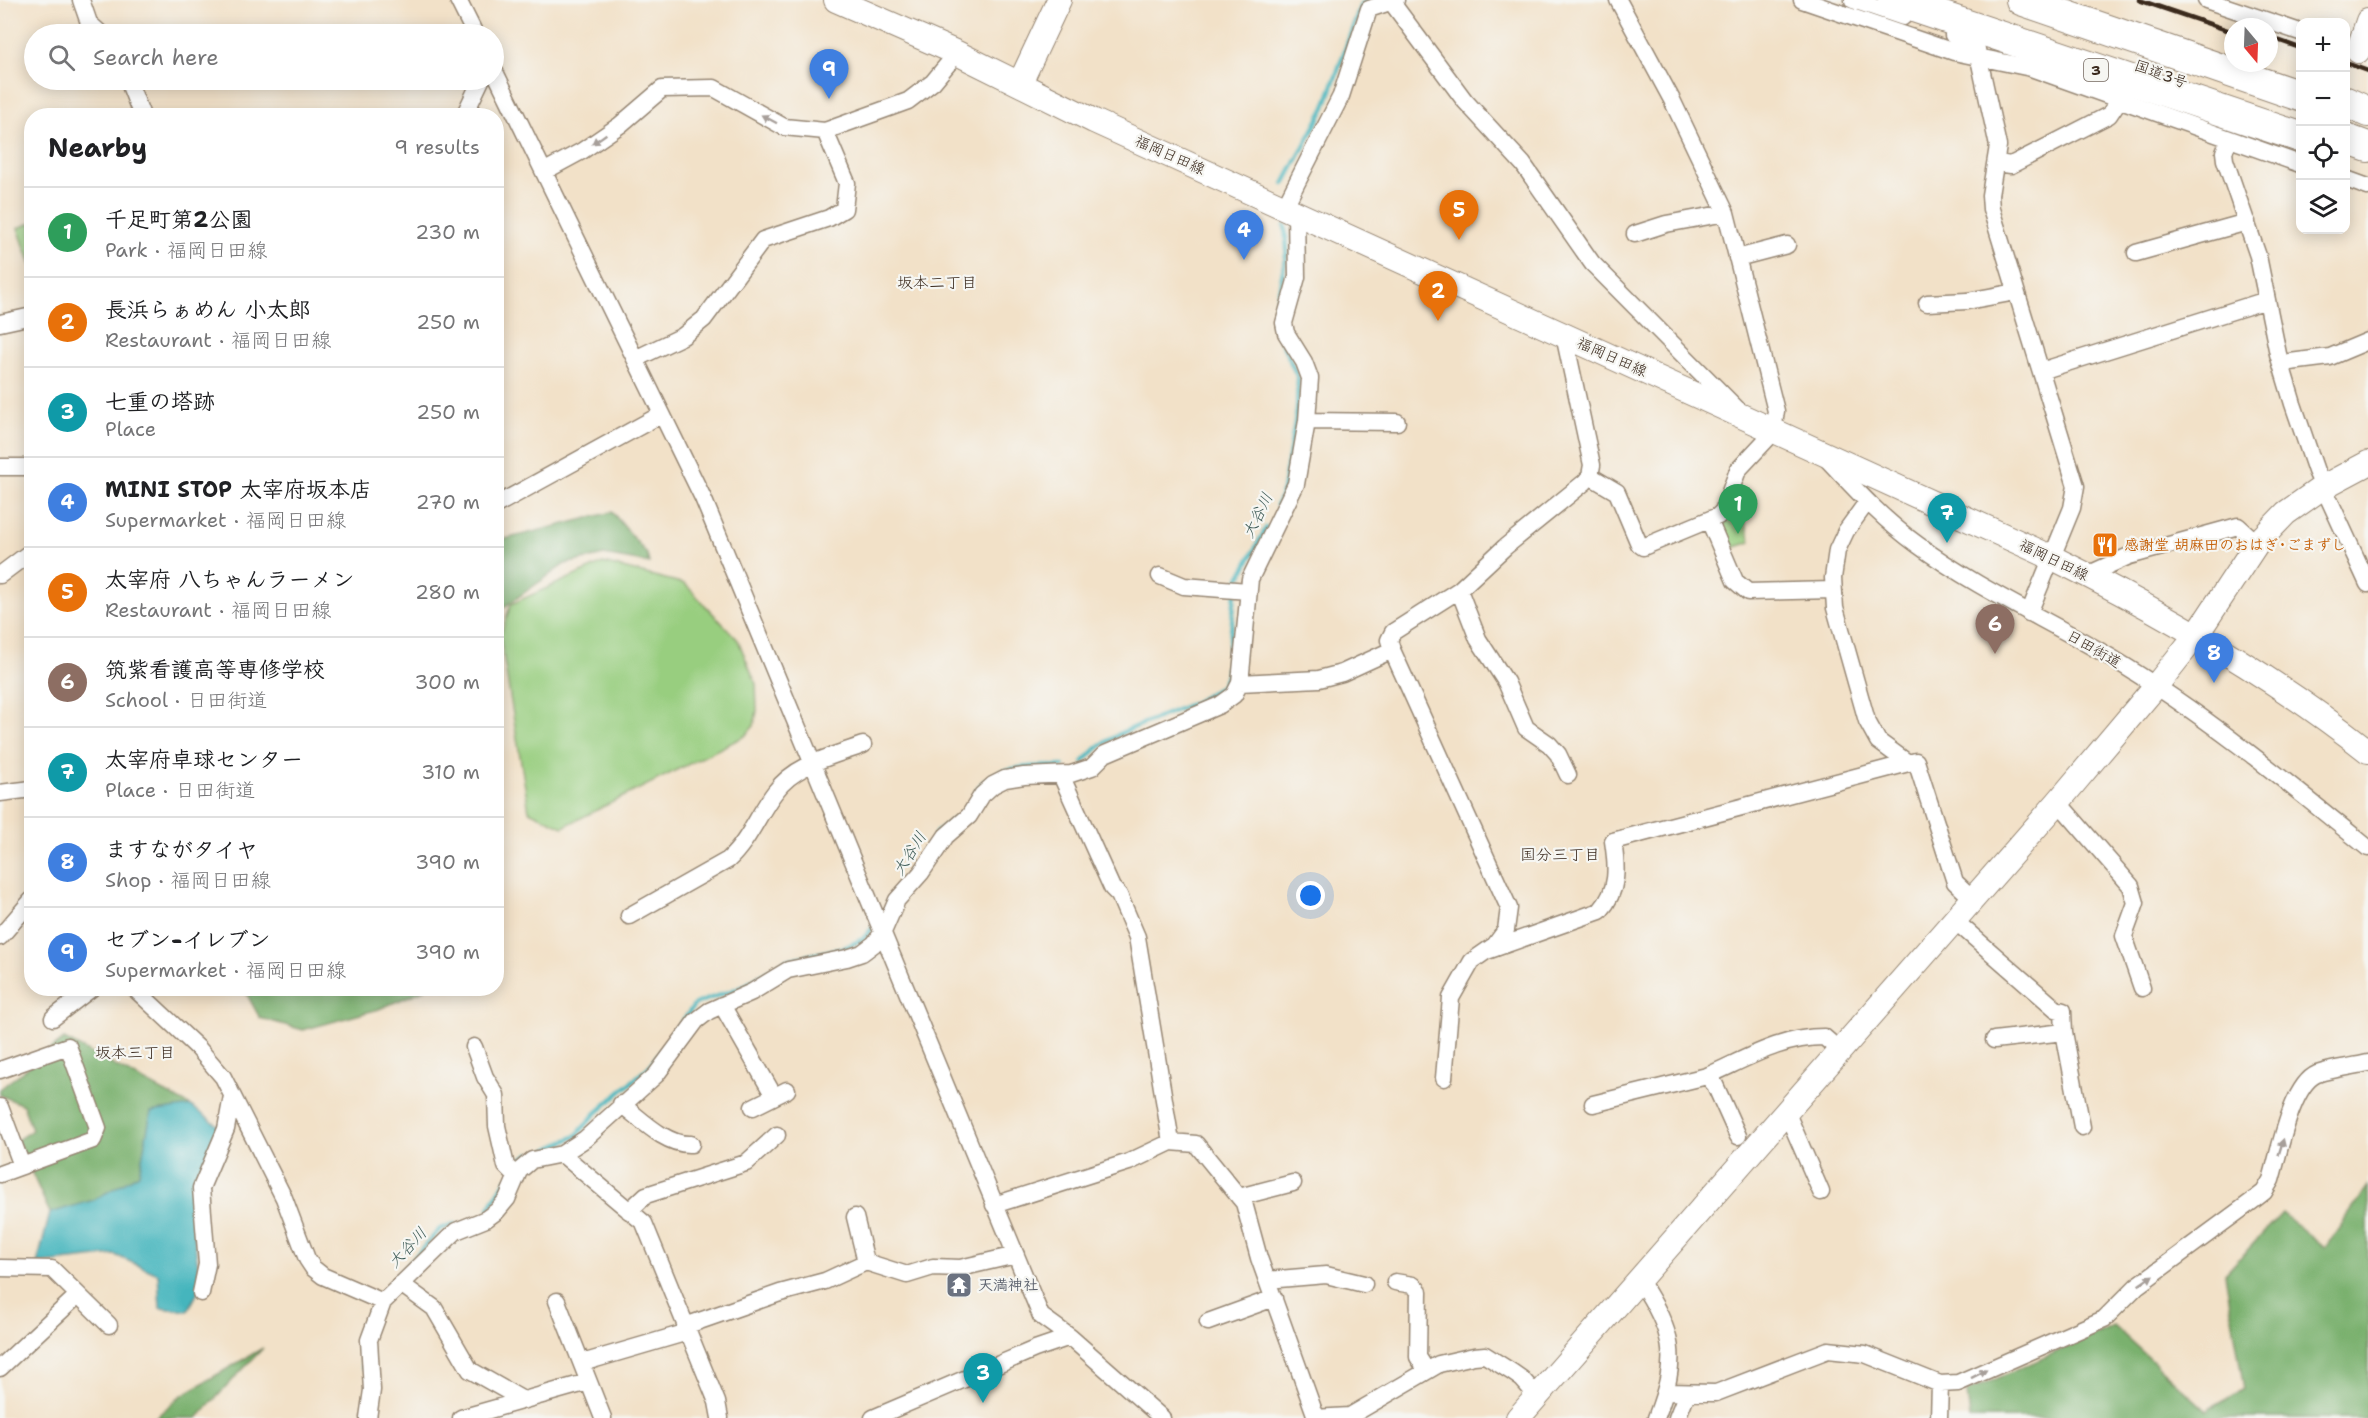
<!DOCTYPE html>
<html lang="en">
<head>
<meta charset="utf-8">
<style>
	body { margin:0; font-family:"Shantell Sans","Klee One",sans-serif; background:#f6f6f6; color:#202124 }
	.controls { position:absolute; right:18px; top:18px; display:grid; overflow:hidden; border-radius:12px; box-shadow:0 3px 15px #0003 }
	.controls button { width:54px; height:54px; display:grid; place-items:center; padding:0; border:0; border-bottom:2px solid #e0e0e0; background:#fff; color:#202124; font:30px sans-serif }
	.compass { position:absolute; left:2224px; top:18px; width:54px; height:54px; border-radius:50%; background:#fff; box-shadow:0 3px 15px #0003; rotate:161deg }
	.you { position:absolute; left:1311px; top:896px; width:21px; height:21px; margin:-15px; border:4px solid #fff; border-radius:50%; background:#1a73e8; box-shadow:0 0 0 9px #1a73e833 }
	.badge { display:grid; place-items:center; width:39px; height:39px; border-radius:50%; background:#0f766e; color:#fff; font-size:20px; font-weight:700 }
	.pin { position:absolute; translate:-50% -50px; filter:drop-shadow(0 2px 3px #0008) }
	.pin::after { content:''; position:absolute; top:32px; width:21px; height:18px; background:inherit; clip-path:polygon(0 0,100% 0,50% 100%) }
	.list { margin:0; padding:0; list-style:none }
	h2 { display:flex; justify-content:space-between; align-items:center; height:78px; margin:0; padding:0 24px; font-size:26px }
	h2 small { font-size:20px; font-weight:400; color:#757577 }
	.list li { display:grid; grid-template-columns:39px 1fr auto; gap:18px; align-items:center; box-sizing:border-box; height:90px; padding:0 24px; border-top:2px solid #e0e0e0 }
	.list b { display:block; font-size:22px; white-space:nowrap }
	.list p { margin:0; font-size:20px; white-space:nowrap; color:#757577 }
	.list em { font-size:20px; font-style:normal; color:#757577 }
	.icon { flex:none; width:33px; height:33px; fill:none; stroke:currentColor; stroke-width:2; stroke-linecap:round; stroke-linejoin:round }
	.map { position:relative; flex:none; width:2368px; height:1418px; overflow:hidden }
	.search { position:absolute; background:#fff; box-shadow:0 3px 15px #0003; left:24px; top:24px; width:480px; height:66px; display:flex; align-items:center; gap:15px; box-sizing:border-box; padding:0 21px; border-radius:33px; color:#757577; font-size:22px }
	.panel { position:absolute; background:#fff; box-shadow:0 3px 15px #0003; left:24px; top:108px; width:480px; height:888px; border-radius:24px }
	.map>svg:first-child { display:block }
	.green { fill:#98ce7f; stroke:#6a7c4e; stroke-width:1.5 }
	.forest { fill:#7ab16e; stroke:#5a6e46; stroke-width:1.5 }
	.water { fill:#45b5bd; stroke:#40706e; stroke-width:1.5 }
	.lines { fill:none; stroke-linecap:round; stroke-linejoin:round }
	.stream { stroke:#45b5bd; stroke-width:4.5 }
	.street-casing { stroke:#968673; stroke-width:19 }
	.secondary-casing { stroke:#968673; stroke-width:26 }
	.highway-casing { stroke:#968673; stroke-width:32 }
	.street { stroke:#fff; stroke-width:16 }
	.secondary { stroke:#fff; stroke-width:24 }
	.highway { stroke:#fff; stroke-width:30 }
	.rail { stroke:#3b2a1e; stroke-width:4.5 }
	.oneway { fill:#a79f9a }
	.labels { text-anchor:middle; stroke-width:4.5; stroke-linejoin:round; paint-order:stroke }
	.shield { fill:#f6f6f2; stroke:#73675e; stroke-width:1.5 }
	.shield-label { font-size:14px; font-weight:bold; fill:#3b2a1e }
	.street-label { font-size:15px; fill:#3b2a1e; stroke:#f6f6f2 }
	.food-label { font-size:15px; font-weight:bold; fill:#c56008; stroke:#f6f6f2; text-anchor:start }
	.worship-label { font-size:15px; font-weight:bold; fill:#5b616d; stroke:#f6f6f2; text-anchor:start }
	.neighbourhood-label { font-size:16px; fill:#3b2a1e; stroke:#f6f6f2 }
	.water-label { font-size:16px; font-style:italic; fill:#3e5b56; stroke:#f6f6f2 }
</style>
</head>
<body>
<div class="map">
<svg width="2368" height="1418" viewBox="0 0 2368 1418">
	<rect width="100%" height="100%" fill="#f6f6f2"/>
	<filter id="ink" filterUnits="userSpaceOnUse"><feTurbulence type="fractalNoise" baseFrequency=".0167" numOctaves="2"/><feDisplacementMap in="SourceGraphic" scale="12" xChannelSelector="R" yChannelSelector="G"/><feConvolveMatrix kernelMatrix="1 2 1 2 8 2 1 2 1" color-interpolation-filters="sRGB"/></filter>
	<filter id="wash" filterUnits="userSpaceOnUse"><feTurbulence type="fractalNoise" baseFrequency=".008" numOctaves="4" result="noise"/><feDisplacementMap in="SourceGraphic" scale="24" xChannelSelector="R" yChannelSelector="G"/><feGaussianBlur stdDeviation="1.35" result="paint"/><feColorMatrix in="noise" values="0 0 0 0 0 0 0 0 0 0 0 0 0 0 0 0 0 1.4 0 .05"/><feComposite in="paint" operator="in"/></filter>
	<g filter="url(#wash)">
		<rect width="100%" height="100%" fill="#f2e1c8"/>
		<!-- green -->
		<path class="green" d="M31 223H32L31 265 18 228Z
			M1742 512 1751 542 1732 548 1723 527 1727 518Z
			M603 563 685 584 738 640 756 684 757 711 754 726 745 736 563 827 529 811 500 636 511 604Z"/>
		<!-- forest -->
		<path class="forest" d="M612 512 647 554 649 563 604 555 565 564 497 612V541Z
			M244 989H426L379 1009 303 1030 260 1018Z
			M64 1039 191 1106 151 1112 139 1174 94 1200 50 1213 17 1140 32 1130 23 1105 0 1095V1089Z
			M2368 1187V1418H1970L1967 1392 2114 1326 2207 1411 2244 1389 2225 1274 2282 1213 2325 1248Z
			M263 1348 197 1418H155L182 1395Z"/>
		<!-- water -->
		<path class="water" d="M191 1106 219 1126 199 1174 193 1229 201 1286 188 1311 160 1308 158 1274 115 1255 37 1264 50 1213 94 1200 139 1174 151 1112Z"/>
		<g class="lines">
			<!-- stream -->
			<path class="stream" d="M1284 184 1325 107 1361 4 1368 1
				M1277 505 1283 490 1297 411 1298 378 1273 323 1287 250 1285 226
				M1083 762 1098 747 1123 732 1196 702 1222 686 1226 676 1236 585 1266 528
				M977 790C996 763 1034 767 1063 766
				M926 852 937 832 953 820
				M546 1150 576 1136 595 1114 650 1066 695 1004 744 986 788 960 844 948 863 939 875 925
				M513 1167 529 1154
				M489 1208 507 1179
				M390 1285 440 1229 454 1224
				M362 1343 363 1368"/>
		</g>
	</g>
	<g filter="url(#ink)">
		<g class="lines">
			<!-- street casing -->
			<g class="street-casing">
				<path id="street" d="M81 0 89 23 101 34
					M458 0 475 34
					M1390 0 1465 101 1523 164 1592 263 1737 409
					M1802 0 1954 52 2031 68 2300 164
					M1853 0 1903 17
					M2206 0 2300 32
					M1953 35 1976 45 1998 146 1990 195 1991 209 2076 486 2072 508 2029 613
					M494 70 703 498 1041 1316 1070 1337 1162 1418
					M128 80 142 116
					M464 116 481 80
					M2229 139 2224 152 2225 160 2258 256 2278 354 2293 404 2316 471 2368 584
					M1997 163 2011 165 2109 115 2119 100
					M545 171 582 151 620 125 662 89 714 88 784 127 825 131 908 101 933 82 957 53
					M2346 179 2368 187
					M1285 206 1341 96 1369 9 1396 0
					M1635 234 1666 224 1726 213
					M2136 253 2247 222
					M1737 258 1787 245
					M1927 303 1967 301 2016 292
					M0 323 32 316
					M635 359 683 336 704 319 763 240 829 218 844 209 847 183 825 131
					M2282 366 2290 362 2330 357 2368 341
					M2041 371 2267 300
					M1307 421 1397 422
					M1826 458C1855 489 1883 520 1918 545 1978 589 2046 619 2110 657 2202 712 2286 781 2368 848
					M0 467H31
					M1590 476 1617 492 1639 544 1643 547 1718 516 1723 511 1738 470 1767 439 1773 430 1776 411 1726 213 1672 100 1618 0
					M1867 502 1846 531 1837 550 1833 578 1835 608 1867 721 1878 741 1908 763
					M496 505 662 414
					M1709 520 1735 581 1748 592 1833 590
					M0 575 32 551
					M2087 575 2129 556 2238 526 2257 543
					M1160 576 1184 586 1248 591
					M1459 590 1478 639 1506 682 1526 728 1549 744 1558 754 1568 775
					M1392 650 1509 908 1506 930 1495 945 1472 961 1451 998 1444 1078
					M1240 683 1319 679 1342 673 1392 650 1389 640 1393 632 1459 590 1505 547 1585 482 1590 476 1592 465 1564 335
					M1061 775 1112 888 1119 895 1137 937 1171 1142
					M0 793 32 789
					M2058 802 2131 886 2136 903 2124 936 2142 988
					M629 916 728 860C749 841 758 814 775 792 795 764 833 756 863 745
					M1954 920 2056 1009 2063 1011 2064 1032 2082 1127
					M0 937 32 900
					M1487 951 1600 911C1619 890 1617 867 1613 841L1916 761 1955 882 1973 899
					M134 988 198 1048 223 1077 284 1198 307 1259 313 1268 323 1276 383 1302
					M722 1005 774 1096
					M53 1018 92 988
					M1994 1040 2064 1032
					M474 1047 485 1077 496 1095 497 1126 506 1166 516 1176
					M0 1070 68 1046 98 1128 93 1140 0 1174
					M1707 1076C1746 1059 1781 1037 1824 1037L1839 1050
					M621 1104C640 1118 666 1146 691 1144
					M1593 1104 1707 1076 1715 1085 1738 1136
					M0 1107 22 1166
					M753 1107 787 1090
					M1786 1111 1821 1192
					M562 1154 644 1223 717 1402 720 1418
					M1239 1197 1293 1183
					M994 1205 1129 1162 1171 1142 1196 1144 1244 1203 1259 1258 1316 1417
					M629 1211 646 1195 746 1163 777 1135
					M866 1262 907 1275 933 1267 960 1268 1016 1255
					M0 1268 52 1269 109 1325
					M1639 1279C1674 1334 1680 1356 1656 1418
					M1267 1280 1326 1275 1364 1284
					M1395 1282 1413 1285 1419 1291 1418 1357 1427 1371
					M401 1284 434 1308 470 1370 523 1400
					M201 1293 207 1264 201 1188 226 1129 232 1096
					M557 1301 603 1418
					M1208 1322 1274 1298
					M685 1326 780 1293 825 1281 866 1262 855 1217
					M582 1363 688 1332
					M0 1368 78 1295
					M1666 1392 1716 1393 1828 1350 1865 1354 1940 1384 1958 1383 2104 1319 2137 1286 2255 1199 2264 1192 2271 1180C2279 1154 2291 1085 2317 1074 2333 1068 2352 1067 2368 1063
					M368 1418 372 1390 369 1340 383 1302 456 1231 486 1219 497 1211 507 1199 519 1171 532 1160 562 1154 585 1139 656 1075 696 1021 709 1011 752 992 788 970 847 958 862 953 874 944 883 932 897 900 921 873 946 836 969 816 982 795 993 785 1005 779 1024 776 1071 774 1092 767 1105 754 1220 705 1234 695 1240 683 1250 579 1296 484 1307 421 1310 378 1304 362 1286 333 1284 323 1297 277 1296 211
					M461 1418 588 1382
					M873 1418 1035 1349 1070 1337
					M1314 1418 1350 1416 1439 1364 1474 1356 1485 1355 1512 1372 1522 1379 1537 1396
					M1677 1418 1687 1393
					M1939 1418 1940 1384"/>
			</g>
			<!-- secondary casing -->
			<g class="secondary-casing">
				<path id="secondary" d="M836 0 957 53 1094 121 2053 558C2165 613 2270 674 2368 751
					M2358 51 2368 21
					M1020 83 1059 0
					M1518 1418 2058 802 2155 687 2197 634 2257 543 2286 513 2323 487 2368 463"/>
			</g>
			<!-- highway casing -->
			<g class="highway-casing">
				<path id="highway" d="M1893 0 2300 137
					M2021 0 2300 96
					M2346 102 2368 112
					M2346 139 2368 147"/>
			</g>
			<!-- street -->
			<use href="#street" class="street"/>
			<!-- secondary -->
			<use href="#secondary" class="secondary"/>
			<!-- highway -->
			<use href="#highway" class="highway"/>
			<!-- rail -->
			<path class="rail" d="M2139 0 2233 32
				M2269 37 2300 48
				M2346 63 2368 71"/>
		</g>
		<!-- one-way arrows -->
		<defs><path id="oneway-solid" d="M-6-.8H1V-3.2L6.5 0L1 3.2V.8H-6Z" transform="scale(1.5)"/></defs>
		<g class="oneway">
			<use href="#oneway-solid" transform="translate(769 119) rotate(-152)"/>
			<use href="#oneway-solid" transform="translate(599 139) rotate(145)"/>
			<use href="#oneway-solid" transform="translate(2281 1147) rotate(-73)"/>
			<use href="#oneway-solid" transform="translate(2146 1280) rotate(-35)"/>
			<use href="#oneway-solid" transform="translate(1979 1374) rotate(-27)"/>
		</g>
	</g>
	<!-- icons -->
	<defs>
		<g id="restaurant-square" transform="scale(1.35)"><rect x="-9" y="-9" width="18" height="18" rx="4" fill="#e8710a" stroke="#f6f6f2"/><path d="M-5-6h1v4h1v-4h1v4h1v-4h1v5L-1.5 .5V6h-2V.5L-5-1ZM5-6V6H3V1.5H1.5Q1.5-4 5-6Z" fill="#fff"/></g>
		<g id="temple-square" transform="scale(1.35)"><rect x="-9" y="-9" width="18" height="18" rx="4" fill="#6b7280" stroke="#f6f6f2"/><path d="M0-6L5-2H3V0L6.5 2.5H4V6H1.5V3h-3V6H-4V2.5H-6.5L-3 0V-2H-5Z" fill="#fff"/></g>
	</defs>
	<g fill-rule="evenodd">
		<use href="#restaurant-square" x="2105" y="545"/>
		<use href="#temple-square" x="959" y="1285"/>
	</g>
	<g class="labels">
		<!-- shield labels -->
		<rect class="shield" x="2084" y="59" width="24" height="22" rx="4.5"/>
		<g class="shield-label">
			<text x="2096" y="75">3</text>
		</g>
		<!-- street labels -->
		<g class="street-label">
			<text transform="translate(2161 74) rotate(20)" y="5">国道3号</text>
			<text transform="translate(1170 155) rotate(24)" y="5">福岡日田線</text>
			<text transform="translate(1612 357) rotate(24)" y="5">福岡日田線</text>
			<text transform="translate(2054 560) rotate(26)" y="5">福岡日田線</text>
			<text transform="translate(2094 649) rotate(30)" y="5">日田街道</text>
		</g>
		<!-- food labels -->
		<g class="food-label">
			<text x="2124" y="550">感謝堂 胡麻田のおはぎ･ごまずし</text>
		</g>
		<!-- worship labels -->
		<g class="worship-label">
			<text x="978" y="1290">天満神社</text>
		</g>
		<!-- neighbourhood labels -->
		<g class="neighbourhood-label">
			<text x="937" y="288">坂本二丁目</text>
			<text x="1560" y="860">国分三丁目</text>
			<text x="135" y="1058">坂本三丁目</text>
		</g>
		<!-- water labels -->
		<g class="water-label">
			<text transform="translate(1257 515) rotate(-64)" y="6">大谷川</text>
			<text transform="translate(909 853) rotate(-58)" y="6">大谷川</text>
			<text transform="translate(407 1247) rotate(-47)" y="6">大谷川</text>
		</g>
	</g>
</svg>
<div class="controls">
<button>+</button>
<button>−</button>
<button><svg class="icon" aria-label="locate" viewBox="0 0 24 24"><circle cx="12" cy="12" r="6"/><path d="M12 2v4M12 18v4M2 12h4M18 12h4"/></svg></button>
<button><svg class="icon" aria-label="layers" viewBox="0 0 24 24"><path d="M12 4l9 5-9 5-9-5zM3 14l9 5 9-5"/></svg></button>
</div>
<svg class="compass" viewBox="-18 -18 36 36"><path d="M0-13l5 13h-10z" fill="#e53935"/><path d="M0 13l5-13h-10z" fill="#757577"/></svg>
<div class="you"></div>
<div class="pin badge" style="left:1738px;top:534px;background:#2e9e5b">1</div>
<div class="pin badge" style="left:1438px;top:321px;background:#e8710a">2</div>
<div class="pin badge" style="left:983px;top:1403px;background:#0f9aa8">3</div>
<div class="pin badge" style="left:1244px;top:260px;background:#3f7fe0">4</div>
<div class="pin badge" style="left:1459px;top:240px;background:#e8710a">5</div>
<div class="pin badge" style="left:1995px;top:654px;background:#8d6e63">6</div>
<div class="pin badge" style="left:1947px;top:543px;background:#0f9aa8">7</div>
<div class="pin badge" style="left:2214px;top:683px;background:#3f7fe0">8</div>
<div class="pin badge" style="left:829px;top:99px;background:#3f7fe0">9</div>
<div class="search"><svg class="icon" aria-label="search" viewBox="0 0 24 24"><circle cx="10" cy="10" r="6"/><path d="M15 15l6 6"/></svg>Search here</div>
<section class="panel">
<h2>Nearby<small>9 results</small></h2>
<ul class="list">
<li><span class="badge" style="background:#2e9e5b">1</span><div><b>千足町第2公園</b><p>Park · 福岡日田線</p></div><em>230 m</em></li>
<li><span class="badge" style="background:#e8710a">2</span><div><b>長浜らぁめん 小太郎</b><p>Restaurant · 福岡日田線</p></div><em>250 m</em></li>
<li><span class="badge" style="background:#0f9aa8">3</span><div><b>七重の塔跡</b><p>Place</p></div><em>250 m</em></li>
<li><span class="badge" style="background:#3f7fe0">4</span><div><b>MINI STOP 太宰府坂本店</b><p>Supermarket · 福岡日田線</p></div><em>270 m</em></li>
<li><span class="badge" style="background:#e8710a">5</span><div><b>太宰府 八ちゃんラーメン</b><p>Restaurant · 福岡日田線</p></div><em>280 m</em></li>
<li><span class="badge" style="background:#8d6e63">6</span><div><b>筑紫看護高等専修学校</b><p>School · 日田街道</p></div><em>300 m</em></li>
<li><span class="badge" style="background:#0f9aa8">7</span><div><b>太宰府卓球センター</b><p>Place · 日田街道</p></div><em>310 m</em></li>
<li><span class="badge" style="background:#3f7fe0">8</span><div><b>ますながタイヤ</b><p>Shop · 福岡日田線</p></div><em>390 m</em></li>
<li><span class="badge" style="background:#3f7fe0">9</span><div><b>セブン-イレブン</b><p>Supermarket · 福岡日田線</p></div><em>390 m</em></li>
</ul>
</section>
</div>
</body>
</html>
